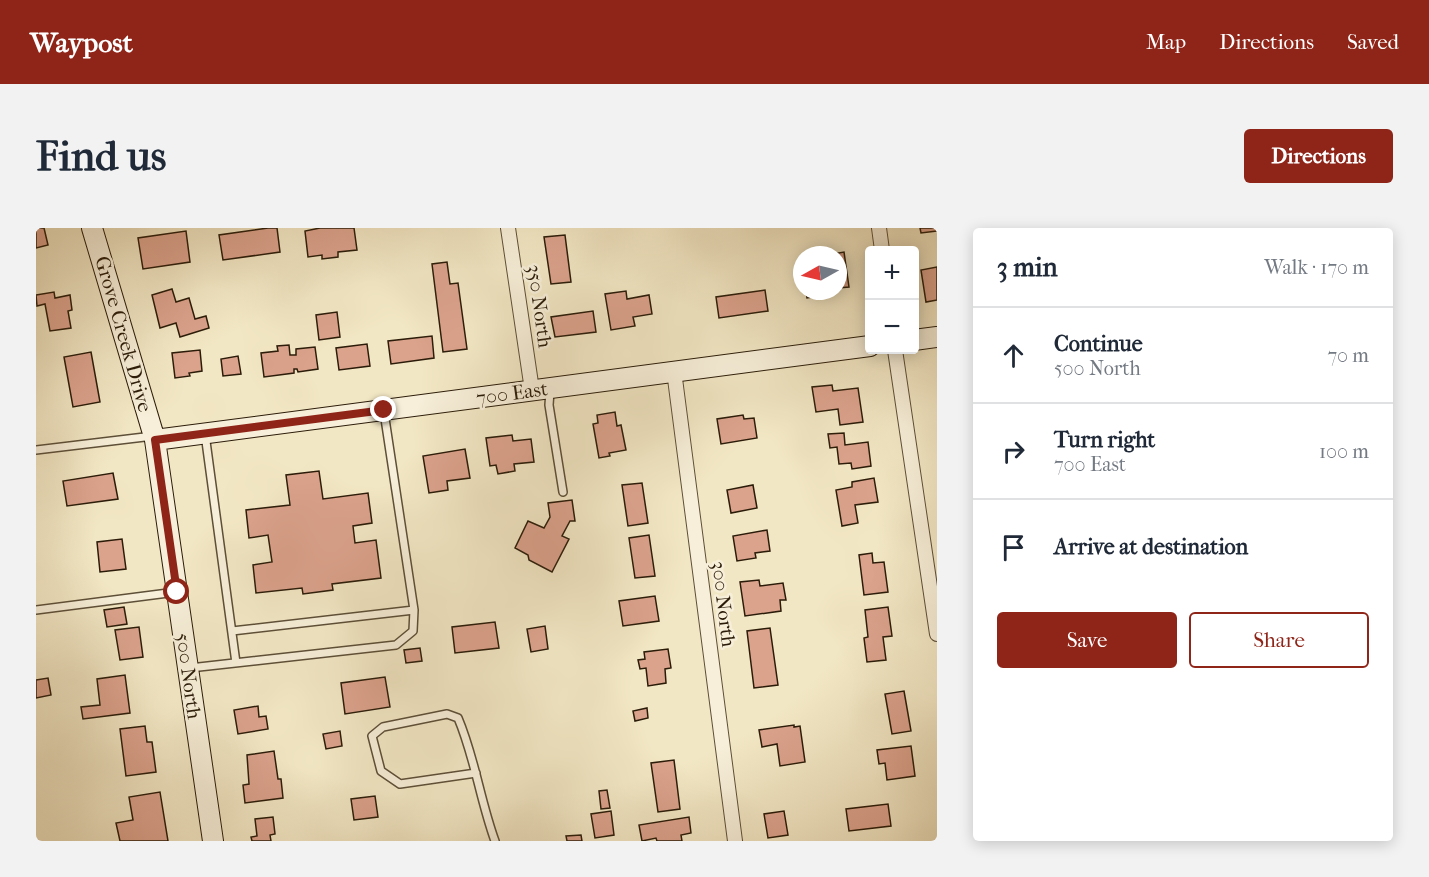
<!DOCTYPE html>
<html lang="en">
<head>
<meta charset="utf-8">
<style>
	body { margin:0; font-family:"IM FELL French Canon",serif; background:#f2f2f3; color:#1f2937 }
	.controls { position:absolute; right:18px; top:18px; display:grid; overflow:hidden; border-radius:6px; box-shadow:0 3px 15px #0003 }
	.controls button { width:54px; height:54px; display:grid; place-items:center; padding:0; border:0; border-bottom:2px solid #e0e1e3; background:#fff; color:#1f2937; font:30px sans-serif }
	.compass { position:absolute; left:757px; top:18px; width:54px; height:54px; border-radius:50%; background:#fff; box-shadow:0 3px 15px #0003; rotate:262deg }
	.stop { position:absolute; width:18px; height:18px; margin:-14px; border:4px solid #8f2418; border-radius:50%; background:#fff }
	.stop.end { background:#8f2418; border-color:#fff; box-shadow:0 2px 6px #0008 }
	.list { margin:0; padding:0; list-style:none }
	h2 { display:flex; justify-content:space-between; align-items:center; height:78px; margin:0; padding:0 24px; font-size:26px }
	h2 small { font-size:20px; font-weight:400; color:#747a83 }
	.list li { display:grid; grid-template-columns:39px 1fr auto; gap:18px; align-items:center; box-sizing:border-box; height:96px; padding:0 24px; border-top:2px solid #e0e1e3 }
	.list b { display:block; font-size:22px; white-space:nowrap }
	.list p { margin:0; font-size:20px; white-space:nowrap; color:#747a83 }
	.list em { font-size:20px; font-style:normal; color:#747a83 }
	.actions { display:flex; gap:12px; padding:18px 24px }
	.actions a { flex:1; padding:14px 0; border:2px solid #8f2418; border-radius:6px; text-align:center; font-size:21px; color:#8f2418 }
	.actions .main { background:#8f2418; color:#fff }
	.icon { flex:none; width:33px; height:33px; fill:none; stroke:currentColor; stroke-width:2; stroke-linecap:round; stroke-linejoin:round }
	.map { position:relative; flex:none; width:901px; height:613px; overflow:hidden; border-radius:6px }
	header { display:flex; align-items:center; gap:36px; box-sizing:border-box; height:84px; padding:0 30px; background:#8f2418; color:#fff }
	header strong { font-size:28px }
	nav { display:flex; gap:33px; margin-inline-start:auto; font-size:21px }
	.intro { display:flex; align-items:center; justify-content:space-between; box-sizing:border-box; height:144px; padding:0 36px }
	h1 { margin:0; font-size:42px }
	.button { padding:15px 27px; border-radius:6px; background:#8f2418; color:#fff; font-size:21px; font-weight:700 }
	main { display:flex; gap:36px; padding:0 36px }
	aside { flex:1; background:#fff; border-radius:6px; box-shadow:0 3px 15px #0003 }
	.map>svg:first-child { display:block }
	.building { fill:#dba28c; stroke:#2b1c09; stroke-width:1.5 }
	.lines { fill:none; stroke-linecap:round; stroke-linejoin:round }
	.lane-casing { stroke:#5d4f38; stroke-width:10 }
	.street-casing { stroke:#5d4f38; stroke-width:16 }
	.secondary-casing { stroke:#2b1c09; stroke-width:22 }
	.lane { stroke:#f7efd9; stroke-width:7 }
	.street { stroke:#f7efd9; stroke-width:14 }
	.secondary { stroke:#f7efd9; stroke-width:20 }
	.route { stroke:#8f2418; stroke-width:8 }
	.labels { text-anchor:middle; stroke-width:5; stroke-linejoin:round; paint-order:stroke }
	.street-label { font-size:20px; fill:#2b1c09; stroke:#f7efd9 }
</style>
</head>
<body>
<header>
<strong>Waypost</strong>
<nav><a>Map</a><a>Directions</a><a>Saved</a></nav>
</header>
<div class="intro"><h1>Find us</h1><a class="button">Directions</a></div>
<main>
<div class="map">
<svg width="901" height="613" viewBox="0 0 901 613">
	<rect width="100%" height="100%" fill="#f2e7c4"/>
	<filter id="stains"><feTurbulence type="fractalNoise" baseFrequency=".00333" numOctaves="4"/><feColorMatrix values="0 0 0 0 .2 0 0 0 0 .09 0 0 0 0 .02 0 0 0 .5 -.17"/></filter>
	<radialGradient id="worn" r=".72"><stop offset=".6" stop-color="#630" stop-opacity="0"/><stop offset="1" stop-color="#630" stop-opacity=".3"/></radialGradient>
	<!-- building -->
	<path class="building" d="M0 0H8L12 17 0 20Z
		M232 0H241L244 24 187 32 183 7Z
		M284 0H318L321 22 302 24V29L286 31V27L272 29 269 3Z
		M884 0H901V3L885 5Z
		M150 3 154 34 107 41 102 10Z
		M529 7 535 54 515 56 508 9Z
		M808 24 813 59 802 60V27H791Z
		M411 34 414 56 422 55 431 121 407 124 396 36Z
		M901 39V72L890 74 885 42Z
		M136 61 140 74 153 70 159 91 170 88 173 100 144 109 140 95 124 100 116 67Z
		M729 62 732 83 683 90 680 69Z
		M590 63 591 71 613 67 616 86 597 89 599 98 575 102 569 66Z
		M770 63H788V67L771 70Z
		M18 64 19 70 34 67 36 82 32 83 35 100 14 103 9 76 1 78 0 67Z
		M557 83 560 104 519 109 515 89Z
		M301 84 304 109 283 112 280 87Z
		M396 108 398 130 355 136 352 113Z
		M331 116 334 138 303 142 300 120Z
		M253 117 254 127H260V121L279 119 282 141 262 144 261 141H258V145L228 149 225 125 242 123 241 118Z
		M164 122 166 143 153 145 154 148 139 150 136 125Z
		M55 124 64 174 37 179 28 129Z
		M202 128 205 146 187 148 185 131Z
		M796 157 797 163 822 160 827 194 804 197 802 181 780 184 776 159Z
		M579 184 581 198 585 197 590 222 573 225 574 228 563 230 557 196 562 195 561 187Z
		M707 187 708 191 718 190 721 210 685 216 681 191Z
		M808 205 809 217 832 214 835 238 816 241 815 235 803 236 801 219 794 220 792 206Z
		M476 207 477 213 495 211 498 234 478 236 479 243 462 246 460 237 454 238 450 210Z
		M429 221 434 250 411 253 412 262 393 265 387 228Z
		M283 243 287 271 332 265 336 295 317 298 319 315 340 312 345 350 296 356 297 362 267 366 266 360 220 365 217 337 236 334 232 307 213 310 210 282 254 277 250 247Z
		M77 245 82 271 31 278 27 253Z
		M838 250 842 274 819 277 822 295 806 298 800 262 816 259V254Z
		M606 255 612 295 592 298 586 257Z
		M717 257 721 280 695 285 691 262Z
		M536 272 539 293H534L526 308 533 311 516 344 493 332 492 327 479 320 492 293 508 300 514 289 512 275Z
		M731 302 734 323 719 325 720 330 701 333 697 308Z
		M613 307 619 348 599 350 593 310Z
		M86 311 90 341 64 344 61 314Z
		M836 325 837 335 848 334 852 364 828 367 823 327Z
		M723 352 724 358 747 355 750 372H744L745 383 709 388 704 354Z
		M619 368 623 393 587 398 583 373Z
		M88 379 91 396 71 399 68 382Z
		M852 379 856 408 847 409 850 432 831 434 828 410 832 409 829 382Z
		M459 394 463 420 419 425 416 399Z
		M509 398 512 421 495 424 491 401Z
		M103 399 107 429 84 432 79 402Z
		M734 400 742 457 718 460 711 403Z
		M384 420 386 433 370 435 368 422Z
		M632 421 635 440 629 441 630 455 612 458 610 440 604 441 602 432 609 431 608 424Z
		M89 447 94 485 47 491 45 479 64 477 61 451Z
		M349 449 354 479 309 486 305 455Z
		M12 450 15 467 0 470V452Z
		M868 463 875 503 856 506 849 466Z
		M222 478 223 489 230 488 232 501 202 506 198 482Z
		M611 480 612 490 599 493 597 483Z
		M758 497V499L764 498 769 534 744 538 741 516 726 519 723 502Z
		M109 498 111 514H116L120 544 90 548 84 501Z
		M304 503 306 518 290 521 287 506Z
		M875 518 879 548 851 552 849 535 843 536 841 522Z
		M238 523 242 551H245L247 570 209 575 207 557 213 556 211 527Z
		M638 532 644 581 622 584 615 535Z
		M571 562 574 580 565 581 563 563Z
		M124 564 132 613H84L80 595 97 592 93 569Z
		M339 568 342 589 318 592 315 571Z
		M852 576 855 598 813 603 810 581Z
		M575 583 578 607 559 610 555 586Z
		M748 583 752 607 732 610 728 586Z
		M237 589 239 606 234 607 235 613H216L215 609 221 608 219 591Z
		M653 589 655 605 645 607 646 613H621L620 610 606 613 603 597Z
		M545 607 546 613H531L530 608Z"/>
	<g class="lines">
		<!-- lane casing -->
		<g class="lane-casing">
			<path id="lane" d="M514 163 513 177 527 264
				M169 206 200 435
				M0 222 117 208
				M0 382 140 364
				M196 403 378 382
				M154 440 360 417 377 403 378 382 348 184
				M440 545 364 556 345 543 336 508 347 499 411 486 422 490C439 530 444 572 459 613"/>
		</g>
		<!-- street casing -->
		<g class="street-casing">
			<path id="street" d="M472 0 496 162
				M843 0 846 22
				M859 122 901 406
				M638 143 699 613"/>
		</g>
		<!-- secondary casing -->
		<g class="secondary-casing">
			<path id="secondary" d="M56 0 119 212 177 613
				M878 112 901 109
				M119 212 834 118"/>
		</g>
		<!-- lane -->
		<use href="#lane" class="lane"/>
		<!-- street -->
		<use href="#street" class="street"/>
		<!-- secondary -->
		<use href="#secondary" class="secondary"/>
	</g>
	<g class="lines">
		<!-- route -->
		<path class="route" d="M141 364 119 212 348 182"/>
	</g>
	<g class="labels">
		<!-- street labels -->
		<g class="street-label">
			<text transform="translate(504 78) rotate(82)" y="7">350 North</text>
			<text transform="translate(88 106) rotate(74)" y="7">Grove Creek Drive</text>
			<text transform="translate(476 165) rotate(-8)" y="7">700 East</text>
			<text transform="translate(688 376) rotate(83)" y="7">300 North</text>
			<text transform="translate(153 448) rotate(82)" y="7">500 North</text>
		</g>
	</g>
	<rect width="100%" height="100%" filter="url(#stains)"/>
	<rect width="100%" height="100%" fill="url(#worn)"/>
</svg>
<div class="controls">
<button>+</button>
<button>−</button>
</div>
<svg class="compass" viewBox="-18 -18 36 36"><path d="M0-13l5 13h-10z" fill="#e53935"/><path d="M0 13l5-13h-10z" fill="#747a83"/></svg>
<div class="stop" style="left:141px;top:364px"></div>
<div class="stop end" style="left:348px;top:182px"></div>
</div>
<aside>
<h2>3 min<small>Walk · 170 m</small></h2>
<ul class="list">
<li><svg class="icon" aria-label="ahead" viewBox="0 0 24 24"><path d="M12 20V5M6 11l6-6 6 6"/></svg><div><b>Continue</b><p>500 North</p></div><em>70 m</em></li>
<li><svg class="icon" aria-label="right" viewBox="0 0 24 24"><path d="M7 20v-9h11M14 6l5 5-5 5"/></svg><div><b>Turn right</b><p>700 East</p></div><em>100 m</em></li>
<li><svg class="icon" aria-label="arrive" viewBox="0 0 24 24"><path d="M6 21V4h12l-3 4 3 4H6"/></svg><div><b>Arrive at destination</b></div></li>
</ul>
<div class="actions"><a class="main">Save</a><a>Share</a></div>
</aside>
</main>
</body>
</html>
